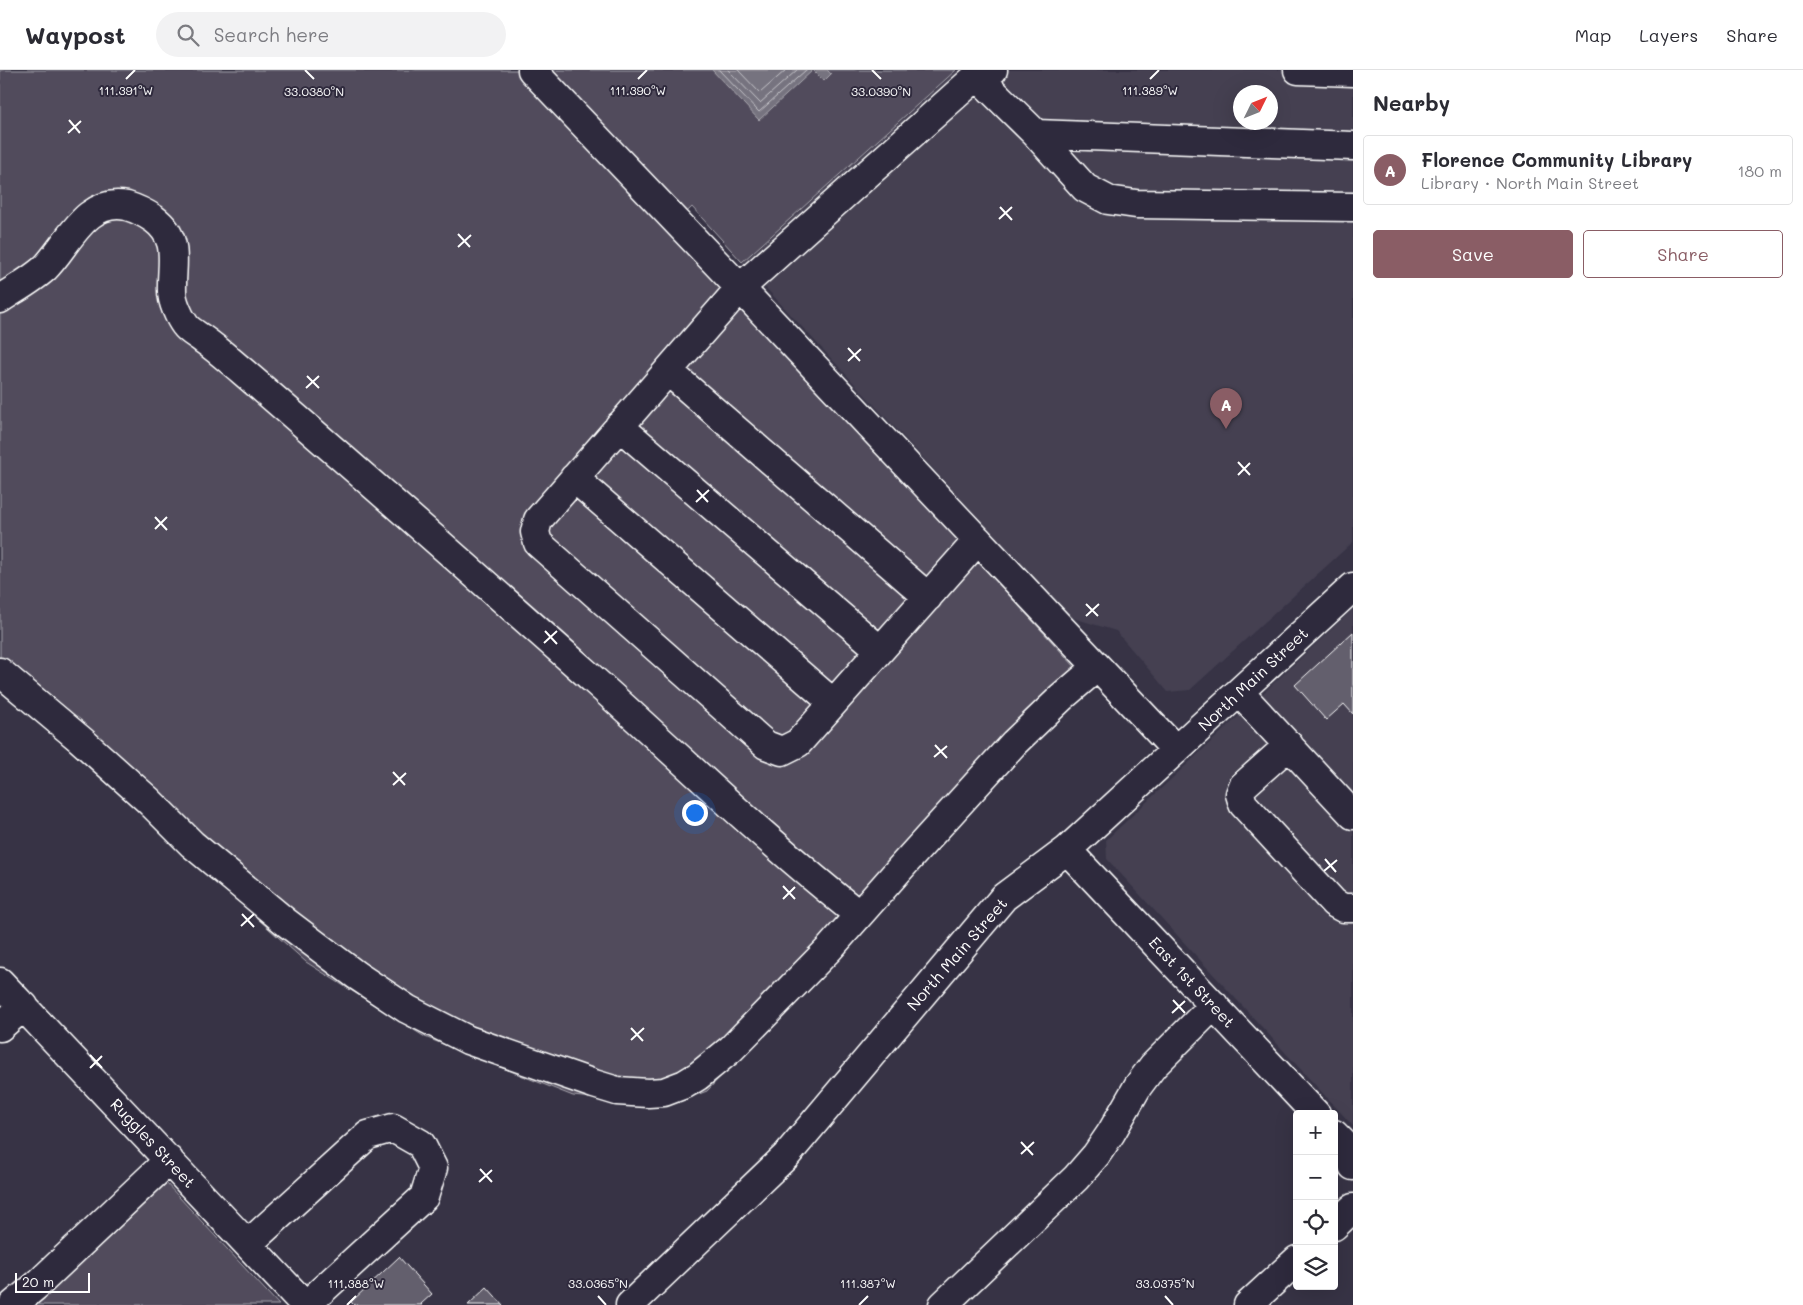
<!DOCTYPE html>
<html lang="en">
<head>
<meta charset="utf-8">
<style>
	body { margin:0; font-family:Mali,sans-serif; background:#f2f2f3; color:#2b2b33 }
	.controls { position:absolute; right:15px; bottom:15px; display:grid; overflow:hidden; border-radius:5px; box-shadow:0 5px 20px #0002 }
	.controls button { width:45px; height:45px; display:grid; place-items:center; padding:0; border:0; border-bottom:1px solid #e1e1e2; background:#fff; color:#2b2b33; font:25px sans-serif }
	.compass { position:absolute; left:1233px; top:15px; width:45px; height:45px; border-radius:50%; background:#fff; box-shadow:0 5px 20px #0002; rotate:47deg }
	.scale { position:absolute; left:15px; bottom:12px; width:75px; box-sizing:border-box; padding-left:5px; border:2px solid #fff; border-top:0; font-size:14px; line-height:18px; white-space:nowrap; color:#fff; -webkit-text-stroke:4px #2f2a3d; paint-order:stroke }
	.you { position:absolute; left:694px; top:742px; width:18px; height:18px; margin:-12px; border:4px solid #fff; border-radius:50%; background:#1a73e8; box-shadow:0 0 0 8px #1a73e833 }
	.badge { display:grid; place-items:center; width:32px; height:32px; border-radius:50%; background:#8a5d65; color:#fff; font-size:16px; font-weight:700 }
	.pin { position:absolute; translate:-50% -41px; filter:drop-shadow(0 1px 2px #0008) }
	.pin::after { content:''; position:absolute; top:26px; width:18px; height:15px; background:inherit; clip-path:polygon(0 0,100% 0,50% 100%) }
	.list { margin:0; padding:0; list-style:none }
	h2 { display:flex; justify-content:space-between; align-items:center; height:65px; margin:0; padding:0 20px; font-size:21px }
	h2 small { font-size:16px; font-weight:400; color:#7c7c81 }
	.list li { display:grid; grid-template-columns:32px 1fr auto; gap:15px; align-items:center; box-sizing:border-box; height:70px; margin:0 10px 10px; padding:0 10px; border:1px solid #e1e1e2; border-radius:5px }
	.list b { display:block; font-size:19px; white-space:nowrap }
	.list p { margin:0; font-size:16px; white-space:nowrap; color:#7c7c81 }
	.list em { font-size:16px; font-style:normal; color:#7c7c81 }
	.actions { display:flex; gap:10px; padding:15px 20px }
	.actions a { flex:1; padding:11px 0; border:1px solid #8a5d65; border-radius:5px; text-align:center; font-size:18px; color:#8a5d65 }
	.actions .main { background:#8a5d65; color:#fff }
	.icon { flex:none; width:28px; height:28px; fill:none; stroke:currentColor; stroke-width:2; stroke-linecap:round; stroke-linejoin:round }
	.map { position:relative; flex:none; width:1353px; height:1235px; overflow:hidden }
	header { display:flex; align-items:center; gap:30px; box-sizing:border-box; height:70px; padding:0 25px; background:#fff; border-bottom:1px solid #e1e1e2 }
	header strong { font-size:24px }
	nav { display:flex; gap:28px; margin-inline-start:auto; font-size:18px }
	.search { width:350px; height:45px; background:#f2f2f3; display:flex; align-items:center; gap:12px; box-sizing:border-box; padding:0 18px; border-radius:28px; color:#7c7c81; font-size:19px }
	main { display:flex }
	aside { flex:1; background:#fff }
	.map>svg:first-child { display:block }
	.built { fill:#444051; fill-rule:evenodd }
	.green { fill:#514c5c; stroke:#a8a6ae }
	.water { fill:#76737f; stroke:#adabb2 }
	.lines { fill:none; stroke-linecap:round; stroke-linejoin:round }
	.shore { stroke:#c8c7cc; stroke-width:1 }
	.building { fill:#635f6d; stroke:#fff }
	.minor-casing { stroke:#fff; stroke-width:31 }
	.minor { stroke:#2f2a3d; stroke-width:28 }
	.ticks { fill:none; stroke:#fff; stroke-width:2 }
	.labels { text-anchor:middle; stroke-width:4; stroke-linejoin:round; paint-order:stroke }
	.street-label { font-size:16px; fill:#fff; stroke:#2f2a3d }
	.ticks-label { font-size:12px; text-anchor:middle; fill:#fff; stroke:#2f2a3d; stroke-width:4; stroke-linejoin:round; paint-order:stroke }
</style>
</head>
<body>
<header>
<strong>Waypost</strong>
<div class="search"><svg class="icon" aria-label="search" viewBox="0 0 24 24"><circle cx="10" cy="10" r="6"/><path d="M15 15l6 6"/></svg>Search here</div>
<nav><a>Map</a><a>Layers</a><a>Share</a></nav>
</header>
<main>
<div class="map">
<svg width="1353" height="1235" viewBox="0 0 1353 1235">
	<rect width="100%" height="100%" fill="#373345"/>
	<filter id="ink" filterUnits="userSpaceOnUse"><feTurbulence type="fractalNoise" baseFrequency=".02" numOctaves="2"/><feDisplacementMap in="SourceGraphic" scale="10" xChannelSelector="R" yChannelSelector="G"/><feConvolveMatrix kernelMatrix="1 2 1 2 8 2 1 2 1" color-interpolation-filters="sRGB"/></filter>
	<g filter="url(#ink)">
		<!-- built -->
		<path class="built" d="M956 0H1353V472L1190 620 1168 622 1116 561 1070 547 742 192ZM1240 22H1270V52H1240Z
			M1353 539V1056L1107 789 1106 770Z"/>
		<!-- green -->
		<path class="green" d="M0 0H956L742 192 692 137 670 158 1089 612 707 1021 667 1036 573 1026 425 967 306 892 0 618Z
			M166 1113 279 1235H37L166 1114Z"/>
		<!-- water -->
		<path class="water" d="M712 0H827L831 4 824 11 813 0 759 50Z"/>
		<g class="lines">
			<!-- shore -->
			<path class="shore" d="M719 0 759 42 806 0
				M728 0 760 33 797 0
				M738 0 760 23 786 0"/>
		</g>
		<!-- building -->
		<path class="building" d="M1353 562V644L1344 634 1326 650 1295 615Z
			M399 1187 432 1224 421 1234 422 1235H354L351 1232Z
			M487 1217 503 1235H468Z"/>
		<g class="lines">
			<!-- minor casing -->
			<g class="minor-casing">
				<path id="minor" d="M532 0 740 218 538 450 535 462 538 473 766 675 782 681 798 673 978 470
					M983 0 977 6 1036 64 1085 118 1108 130 1136 134 1353 137
					M993 0 977 6 740 218 1176 680
					M1298 0 1353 2
					M1036 64 1353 76
					M0 229C15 219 32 210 45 198 68 175 86 127 127 136 137 139 145 143 154 149 181 169 171 193 172 221 172 231 179 247 185 255 189 261 198 265 204 270 217 279 229 290 241 300 361 403 479 508 596 612 683 690 767 772 859 845
					M668 301 928 527
					M619 356 880 580
					M574 408 833 633
					M0 602 81 670 148 730 192 774 287 853 356 905 407 939 468 970 594 1014 617 1021 648 1023 664 1022 685 1014 698 1006 731 979 829 879 905 793 1014 673 1061 628 1097 597
					M1239 622 1353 745
					M1289 675 1243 716 1240 724 1243 734 1334 833 1343 838H1353
					M1067 780 1316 1044
					M0 912 305 1235
					M0 957 24 936
					M1334 1064 1347 1077 1353 1096
					M1334 1156 1353 1138
					M248 1174 368 1065 393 1058 421 1074 433 1098 424 1127 306 1235
					M13 1235 37 1215 169 1090
					M630 1235 786 1086 1004 827 1067 780 1353 517
					M943 1235 1076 1108 1096 1085 1111 1063 1138 1016 1153 996 1214 935
					M1248 1235 1297 1190"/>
			</g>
			<!-- minor -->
			<use href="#minor" class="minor"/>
		</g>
	</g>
	<!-- ticks -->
	<path class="ticks" d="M305 0 314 9M872 0 881 9M126 9 135 0M638 9 647 0M1150 9 1159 0M69 50 80 63M68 63 81 51M1000 137 1012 150M999 149 1012 137M458 164 470 177M458 177 471 165M848 278 860 291M848 291 861 279M307 306 319 318M306 318 319 306M1238 392 1250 405M1238 405 1250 393M697 420 708 432M696 432 709 420M155 447 167 460M155 459 167 447M1086 534 1098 546M1086 546 1099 534M545 561 557 574M544 573 557 561M935 675 947 688M934 687 947 676M393 702 405 715M393 715 406 703M1325 789 1336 802M1324 801 1337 790M783 816 795 829M783 829 795 817M242 844 254 857M241 856 254 844M1173 930 1185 943M1172 943 1185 931M631 958 643 971M631 970 644 958M90 985 102 998M90 998 102 986M1021 1072 1033 1085M1021 1084 1034 1072M480 1099 492 1112M479 1112 492 1100M598 1226 606 1235M1165 1226 1173 1235M347 1235 356 1226M859 1235 868 1226"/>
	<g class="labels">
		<!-- street labels -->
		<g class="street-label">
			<text transform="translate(1253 609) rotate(-43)" y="6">North Main Street</text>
			<text transform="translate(957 884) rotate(-49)" y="6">North Main Street</text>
			<text transform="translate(1192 912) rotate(47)" y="6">East 1st Street</text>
			<text transform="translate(153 1073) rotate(47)" y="6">Ruggles Street</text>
		</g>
	</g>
	<g class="ticks-label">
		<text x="126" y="25">111.391°W</text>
		<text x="638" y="25">111.390°W</text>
		<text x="1150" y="25">111.389°W</text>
		<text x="314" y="26">33.0380°N</text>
		<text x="881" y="26">33.0390°N</text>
		<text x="598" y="1218">33.0365°N</text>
		<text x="1165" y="1218">33.0375°N</text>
		<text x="356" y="1218">111.388°W</text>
		<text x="868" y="1218">111.387°W</text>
	</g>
</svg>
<div class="controls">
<button>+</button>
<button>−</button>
<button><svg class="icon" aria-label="locate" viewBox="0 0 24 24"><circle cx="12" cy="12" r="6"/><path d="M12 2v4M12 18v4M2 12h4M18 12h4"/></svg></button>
<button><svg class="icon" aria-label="layers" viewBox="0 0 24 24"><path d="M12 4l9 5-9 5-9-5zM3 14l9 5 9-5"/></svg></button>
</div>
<svg class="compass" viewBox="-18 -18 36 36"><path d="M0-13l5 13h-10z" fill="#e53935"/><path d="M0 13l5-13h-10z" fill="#7c7c81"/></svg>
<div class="scale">20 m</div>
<div class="you"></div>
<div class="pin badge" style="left:1226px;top:359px">A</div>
</div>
<aside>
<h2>Nearby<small></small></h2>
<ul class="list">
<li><span class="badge">A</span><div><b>Florence Community Library</b><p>Library · North Main Street</p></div><em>180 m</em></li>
</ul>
<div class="actions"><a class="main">Save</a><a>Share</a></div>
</aside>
</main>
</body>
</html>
